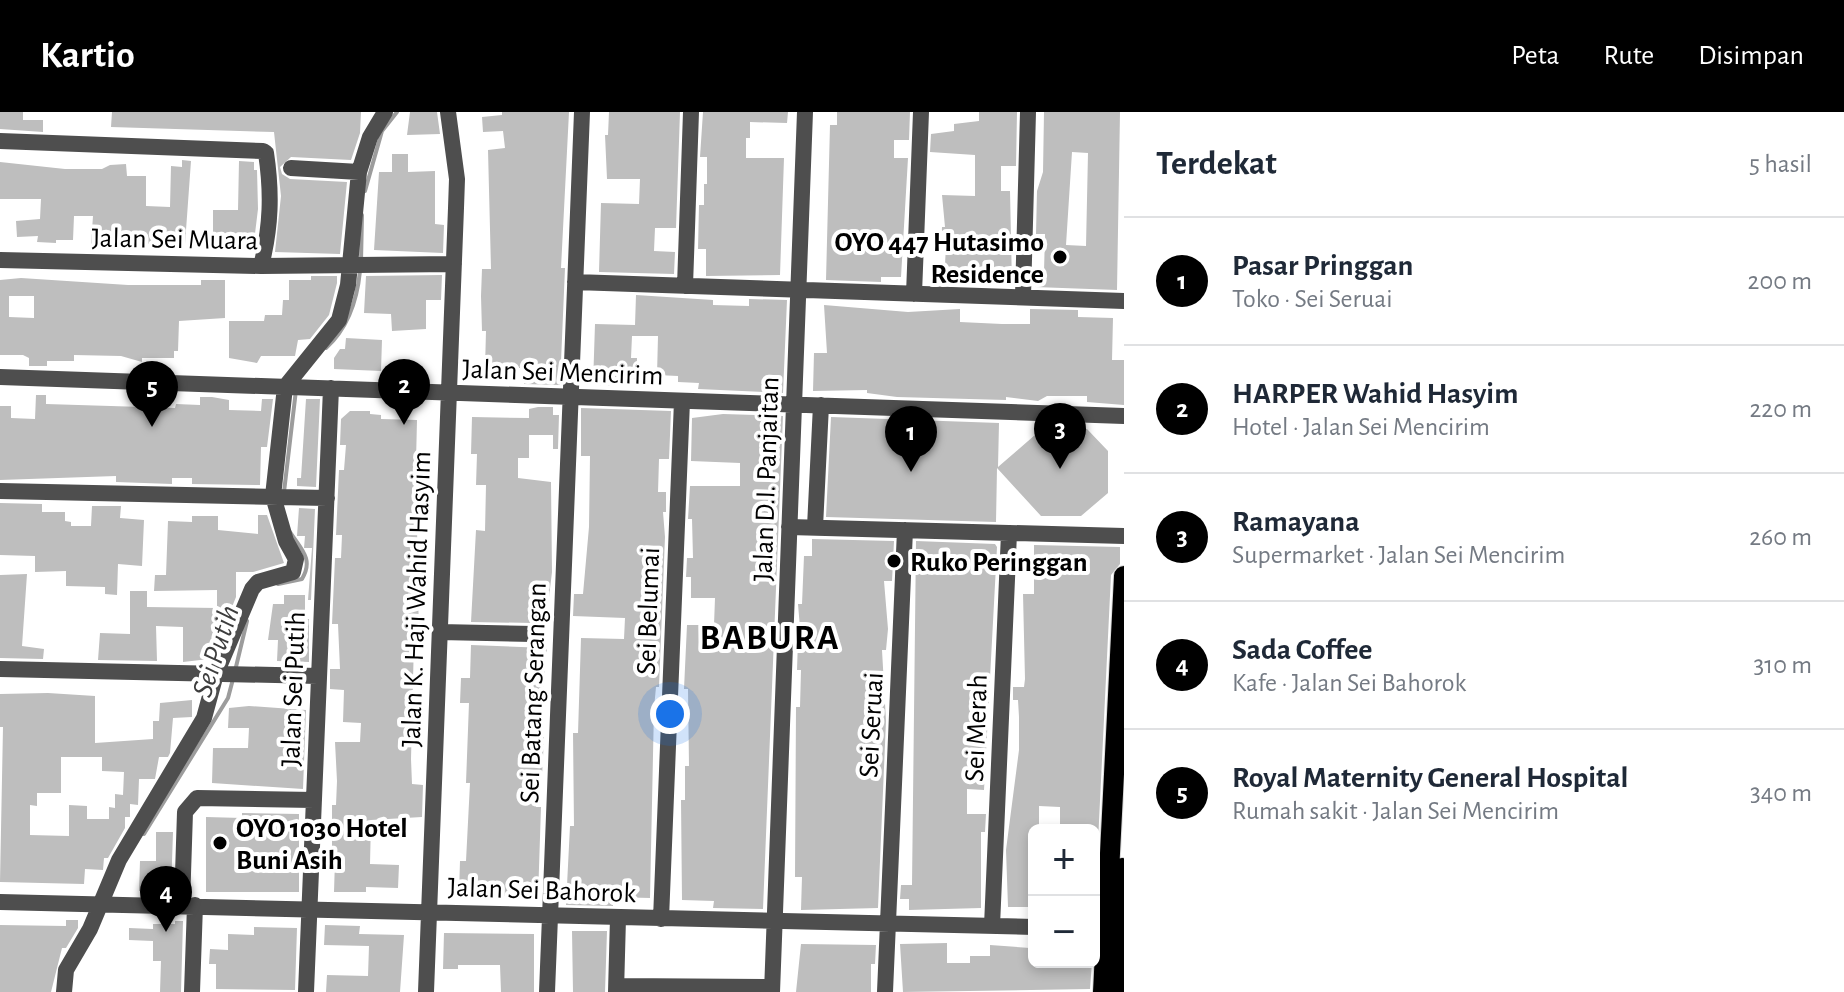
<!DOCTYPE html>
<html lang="id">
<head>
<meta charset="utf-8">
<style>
	body { margin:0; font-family:"Alegreya Sans",sans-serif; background:#f2f2f3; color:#1f2937 }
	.controls { position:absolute; right:24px; bottom:24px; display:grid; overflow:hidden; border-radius:12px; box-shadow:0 4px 12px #0003 }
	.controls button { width:72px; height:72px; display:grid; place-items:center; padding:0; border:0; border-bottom:2px solid #e0e1e3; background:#fff; color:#1f2937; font:40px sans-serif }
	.you { position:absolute; left:670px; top:602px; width:28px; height:28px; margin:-20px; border:6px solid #fff; border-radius:50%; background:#1a73e8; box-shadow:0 0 0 12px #1a73e833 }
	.badge { display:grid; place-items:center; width:52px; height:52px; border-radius:50%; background:#000; color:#fff; font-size:26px; font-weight:700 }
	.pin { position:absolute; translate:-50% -66px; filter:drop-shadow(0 2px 4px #0008) }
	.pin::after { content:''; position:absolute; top:42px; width:28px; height:24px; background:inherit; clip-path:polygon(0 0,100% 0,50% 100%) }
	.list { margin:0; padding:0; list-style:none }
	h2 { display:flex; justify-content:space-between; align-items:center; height:104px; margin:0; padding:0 32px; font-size:34px }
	h2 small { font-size:26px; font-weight:400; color:#747a83 }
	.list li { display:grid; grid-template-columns:52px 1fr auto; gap:24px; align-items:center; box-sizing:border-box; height:128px; padding:0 32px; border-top:2px solid #e0e1e3 }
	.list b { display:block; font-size:30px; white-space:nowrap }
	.list p { margin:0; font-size:26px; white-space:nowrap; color:#747a83 }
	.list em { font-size:26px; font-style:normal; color:#747a83 }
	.map { position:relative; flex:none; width:1124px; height:880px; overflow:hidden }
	header { display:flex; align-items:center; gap:48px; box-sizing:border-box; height:112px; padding:0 40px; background:#000; color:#fff }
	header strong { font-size:38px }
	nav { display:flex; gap:44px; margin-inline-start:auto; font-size:28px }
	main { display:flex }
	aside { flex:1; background:#fff }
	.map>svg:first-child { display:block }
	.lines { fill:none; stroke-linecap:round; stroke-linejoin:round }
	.stream { stroke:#9c9c9c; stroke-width:4 }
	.building { fill:#bebebe; fill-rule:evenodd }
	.major-casing { stroke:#dbdbdb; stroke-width:22 }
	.minor { stroke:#4e4e4e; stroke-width:16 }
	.major { stroke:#000; stroke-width:20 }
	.poi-dot { fill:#000; stroke:#fff; stroke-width:3 }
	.labels { text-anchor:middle; stroke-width:8; stroke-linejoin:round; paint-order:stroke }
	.street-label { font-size:28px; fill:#000; stroke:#fff }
	.poi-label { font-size:28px; font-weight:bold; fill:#000; stroke:#fff; text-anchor:start }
	.water-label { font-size:30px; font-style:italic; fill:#3d3d3d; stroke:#fff }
	.district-label { font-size:36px; font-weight:bold; letter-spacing:2px; fill:#000; stroke:#fff }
</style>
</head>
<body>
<header>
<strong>Kartio</strong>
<nav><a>Peta</a><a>Rute</a><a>Disimpan</a></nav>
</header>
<main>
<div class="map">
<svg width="1124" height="880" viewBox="0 0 1124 880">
	<rect width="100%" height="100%" fill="#fff"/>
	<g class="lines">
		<!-- stream -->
		<path class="stream" d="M365 79 382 19 397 0
			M361 150 362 103
			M326 236C348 216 357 190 360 159
			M284 380 296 278
			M278 472 302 467C314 447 301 437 290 420
			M235 559 247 509
			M144 722 228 586 233 567"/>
	</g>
	<!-- building -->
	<path class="building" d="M0 0H23V8H43V20L0 17Z
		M112 0H361L360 21 351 48 291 45 280 55 282 62 290 67 347 70 340 142 275 140 281 84 274 20 111 15Z
		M410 0H437L440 22 407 23Z
		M502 0H569L561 156H565L560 273 524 272V256H485L486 219H482L481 184 482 157H491L488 38 505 36 503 19 483 20 482 5 502 3Z
		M609 0H680L676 116H655L654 139 675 140 674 162 599 160 601 91 639 92 640 67H607L605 23H608Z
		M703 0H788L787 11 750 10V26H746V46H784L780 163 706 164V137H698L699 93H704V72H707V45H700Z
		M837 0H910L909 28H894V46H908L901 165H881V170L826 168 830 13H837Z
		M979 0H1017L1016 54H1001V79H1010L1012 173 971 172V167L935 165 936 152H945L946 134H941L942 115H945L942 83 975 84V43L930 40 931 22 954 19V12L979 9Z
		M1044 0H1120L1117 178 1035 175 1036 159 1044 160 1045 122H1036L1037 79 1043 60ZM1072 40 1088 41 1086 134 1066 133Z
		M392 42H408V60L435 59V112L444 113 443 141 374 138 379 60H392Z
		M182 48 191 49 185 132H91L93 104H74L73 128H56V131L37 130 38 124 17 125 16 109 40 107 41 87H0V50L65 57H102L110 53 126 52 127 64H146V94L170 95 171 54 182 55Z
		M239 49 254 50V58H257L258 97 253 138 213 135V98H238Z
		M442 163 441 188H426V217L392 219 391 202 364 201 366 164Z
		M311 164H337V171L329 203 310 227 298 228 295 244H261L257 251 229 246V209H264L265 203H282L283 188H289V168H311Z
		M21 166 128 173H201V168H225V206L179 209 178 239H174V246H142V250L121 244 74 243V249H47V254H29V246L23 243H0V168ZM9 184H34V206L9 205Z
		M636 183 713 188V193L749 194V187L787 188 783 281 698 277 699 271 678 270V264L657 263 658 224H632L631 246H637L636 274 593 273 595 212 635 213Z
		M824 193 908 200 960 197V210L1002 212H1030V197L1078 198V205L1113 206 1112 248H1124V293L1087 290V284H1047L1038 289 1006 285V288L897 285 867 281V278L813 279 814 241H827Z
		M346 226 382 228 381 259 334 257V246L340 237H345Z
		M36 283H46V292L175 296 176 292 200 293V285H212L229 288V298L261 299 262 287H273L267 335H261L260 373 192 372V366H172V372L116 370V364L0 368V294H11V306L35 307Z
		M306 287H320L316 375 297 374V366H301Z
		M538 295H553V303H559L558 337H553V323H529V346H518V366L551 370 552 460 549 485H545V518L533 511 471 510 476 418 485 419 486 373H476L477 342H471L472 305 529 306V297Z
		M581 296 671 299 669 347H659L658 380H666V400H663L665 425 659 575H656L654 596 650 786 613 785V794L566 793 570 714H574L573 621H578L581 526 624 527 625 506 573 504 574 482H583L589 415 590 344H581Z
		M350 299H370V302L381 303V307L417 308 416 350 422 349 421 408H418L417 415 419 529H414L411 647 412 672 423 673 422 705 371 708 370 752 399 753 398 776 366 775V780H334L335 748H332V693H336L337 669 335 630H360L361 611 343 610 344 578 330 577V557H340L338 512H332L335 446H341L342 423H336L339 358H344L346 333H340L341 307Z
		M723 302 783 304 763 797 713 796 714 789 682 788 681 688H685V654H689L688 577H684L687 513H714L715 486H691V465H686L687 446H693L692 407H688L690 374H740V351L691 349 692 306Z
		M831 305 999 311 998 355 1043 316 1087 317 1108 339V381L1081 404H1041L997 356 996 410 826 405Z
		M0 391 42 392V400H65V409L71 410V414H91L92 394H121L120 406 144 408 142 454 118 452 117 483 105 482V475L66 474V459L35 460V444L0 443Z
		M299 396 315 397 311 488H308L312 436H304L305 424H297Z
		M258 403H267L284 451 253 460H236V485L215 537H209V547L183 550V515L156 514 157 549 98 548 100 521 130 522V479H147V495L217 496V478L154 479 155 463H166L168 409 192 410V404H218V418L258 422Z
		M812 427 894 429 892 469H884L888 517 886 538H882L886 609 878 796 801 798 802 765H795L796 595H800L801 558H797L798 528H801L798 492H802L804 444H812Z
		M916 429 995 432 997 435 984 678 967 677V702H986L985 720H981V796L909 798V787H900L901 773H912Z
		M1034 433 1120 435V452L1111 463 1098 730H1094V718H1060V695L1039 694V718H1034V795H1008L1006 738 1019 638V605L1018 588H1013V575H1024L1025 567 1023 482H1034Z
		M27 462 22 534 44 537 43 547 0 546V463Z
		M284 483H305V507H309V550L277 549 278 528H268L273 492H284Z
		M471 533 547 536 543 577H546L545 596H541L540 625H544L542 665H537L536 695H541L538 786 459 782 460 749H466L470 671H466L469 591H460L461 566H470Z
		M48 581 95 584V631L153 627V609H159L160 591 192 588V605L173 606 170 641 168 645H159L155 667H139L138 693 130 692V705H125V716L108 746H104L103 758 85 757 84 772 0 770 3 615H0V582ZM61 645H102V659L124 660 123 683 115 682V696L109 695V707H87V694L69 693V724L30 723V693L37 694V681H61Z
		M249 594 306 598 303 677 212 671 213 636H248L249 616H228L229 596Z
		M242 701 299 702V780H206V705L242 706Z
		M156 720H173L171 779H139L140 749H156Z
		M66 808H78V816L66 836H62L51 880H0V813L66 814Z
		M175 809H183L181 880H160L161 849H153V829L129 828V816L153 817V812H175Z
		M325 813 360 814 359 822 404 823 400 880H326L327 863 368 864 369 834 324 833Z
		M254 815 297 816 295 878 216 877V852H209L210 837 228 838V822L254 823Z
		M572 819H607L605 880H573Z
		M444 821 534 822V880H501L500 853H458V857H443Z
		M947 831V851H970V844H990V833L1030 836V850H1092L1090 877 903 880 900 832Z
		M801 832 876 833 875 852H871V880H796Z"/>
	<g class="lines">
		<!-- major casing -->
		<g class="major-casing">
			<path id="major" d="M1103 880 1124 464
				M1118 880 1122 756"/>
		</g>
		<!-- minor -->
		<path class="minor" d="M0 29 263 39 266 41C272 81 271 115 261 154
			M291 56 359 60
			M0 148 261 154 454 152
			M575 170 1124 189
			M685 174 691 0
			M914 182 921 0
			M1023 184 1028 0
			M0 265 1124 304
			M0 379 327 386
			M789 415 1124 424
			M815 415 821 293
			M440 520 533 522
			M0 557 318 564
			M0 790 1034 815
			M182 793 185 700 197 686 314 688
			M661 807 682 289
			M992 814 1009 421
			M617 874 772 875
			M64 880 66 858 90 817 119 748 204 606 216 562 252 477 258 470 293 460 296 447 286 429 273 384 285 275 339 208 348 173 359 60 370 25 385 0
			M192 880 195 793
			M306 880 331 276
			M426 880 456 96 457 67 448 0
			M547 880 582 0
			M616 880 618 806
			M772 880 805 0
			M885 880 905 418"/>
		<!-- major -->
		<use href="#major" class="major"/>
	</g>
	<!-- markers -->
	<g class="poi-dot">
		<circle cx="1060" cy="145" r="8"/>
		<circle cx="894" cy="449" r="8"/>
		<circle cx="220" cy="731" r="8"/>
	</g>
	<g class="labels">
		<!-- street labels -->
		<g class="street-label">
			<text transform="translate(175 126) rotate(1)" y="10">Jalan Sei Muara</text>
			<text transform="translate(563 259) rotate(2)" y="10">Jalan Sei Mencirim</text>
			<text transform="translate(765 367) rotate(-88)" y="10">Jalan D.I. Panjaitan</text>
			<text transform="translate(415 487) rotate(-88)" y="10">Jalan K. Haji Wahid Hasyim</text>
			<text transform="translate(647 499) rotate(-88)" y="10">Sei Belumai</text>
			<text transform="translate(292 577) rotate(-88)" y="10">Jalan Sei Putih</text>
			<text transform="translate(532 581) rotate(-88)" y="10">Sei Batang Serangan</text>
			<text transform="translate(870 613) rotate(-87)" y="10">Sei Seruai</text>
			<text transform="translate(975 616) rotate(-88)" y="10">Sei Merah</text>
			<text transform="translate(542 777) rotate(2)" y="10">Jalan Sei Bahorok</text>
		</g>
		<!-- poi labels -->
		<g class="poi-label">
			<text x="1044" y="139" text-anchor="end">OYO 447 Hutasimo<tspan x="1044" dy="32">Residence</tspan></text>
			<text x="910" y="459">Ruko Peringgan</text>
			<text x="236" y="725">OYO 1030 Hotel<tspan x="236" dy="32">Buni Asih</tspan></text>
		</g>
		<!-- water labels -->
		<g class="water-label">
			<text transform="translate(215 539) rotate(-72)" y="10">Sei Putih</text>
		</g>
		<!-- district labels -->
		<g class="district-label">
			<text x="770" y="537">BABURA</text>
		</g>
	</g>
</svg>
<div class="controls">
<button>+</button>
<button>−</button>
</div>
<div class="you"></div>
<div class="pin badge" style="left:911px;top:360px">1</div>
<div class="pin badge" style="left:404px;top:313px">2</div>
<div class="pin badge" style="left:1060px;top:357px">3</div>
<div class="pin badge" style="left:166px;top:820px">4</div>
<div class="pin badge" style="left:152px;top:315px">5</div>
</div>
<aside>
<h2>Terdekat<small>5 hasil</small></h2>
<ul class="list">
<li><span class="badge">1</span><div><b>Pasar Pringgan</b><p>Toko · Sei Seruai</p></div><em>200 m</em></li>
<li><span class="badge">2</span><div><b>HARPER Wahid Hasyim</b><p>Hotel · Jalan Sei Mencirim</p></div><em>220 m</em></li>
<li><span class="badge">3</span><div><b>Ramayana</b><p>Supermarket · Jalan Sei Mencirim</p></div><em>260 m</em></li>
<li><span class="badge">4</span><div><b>Sada Coffee</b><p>Kafe · Jalan Sei Bahorok</p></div><em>310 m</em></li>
<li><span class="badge">5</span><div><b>Royal Maternity General Hospital</b><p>Rumah sakit · Jalan Sei Mencirim</p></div><em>340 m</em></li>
</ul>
</aside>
</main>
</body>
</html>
